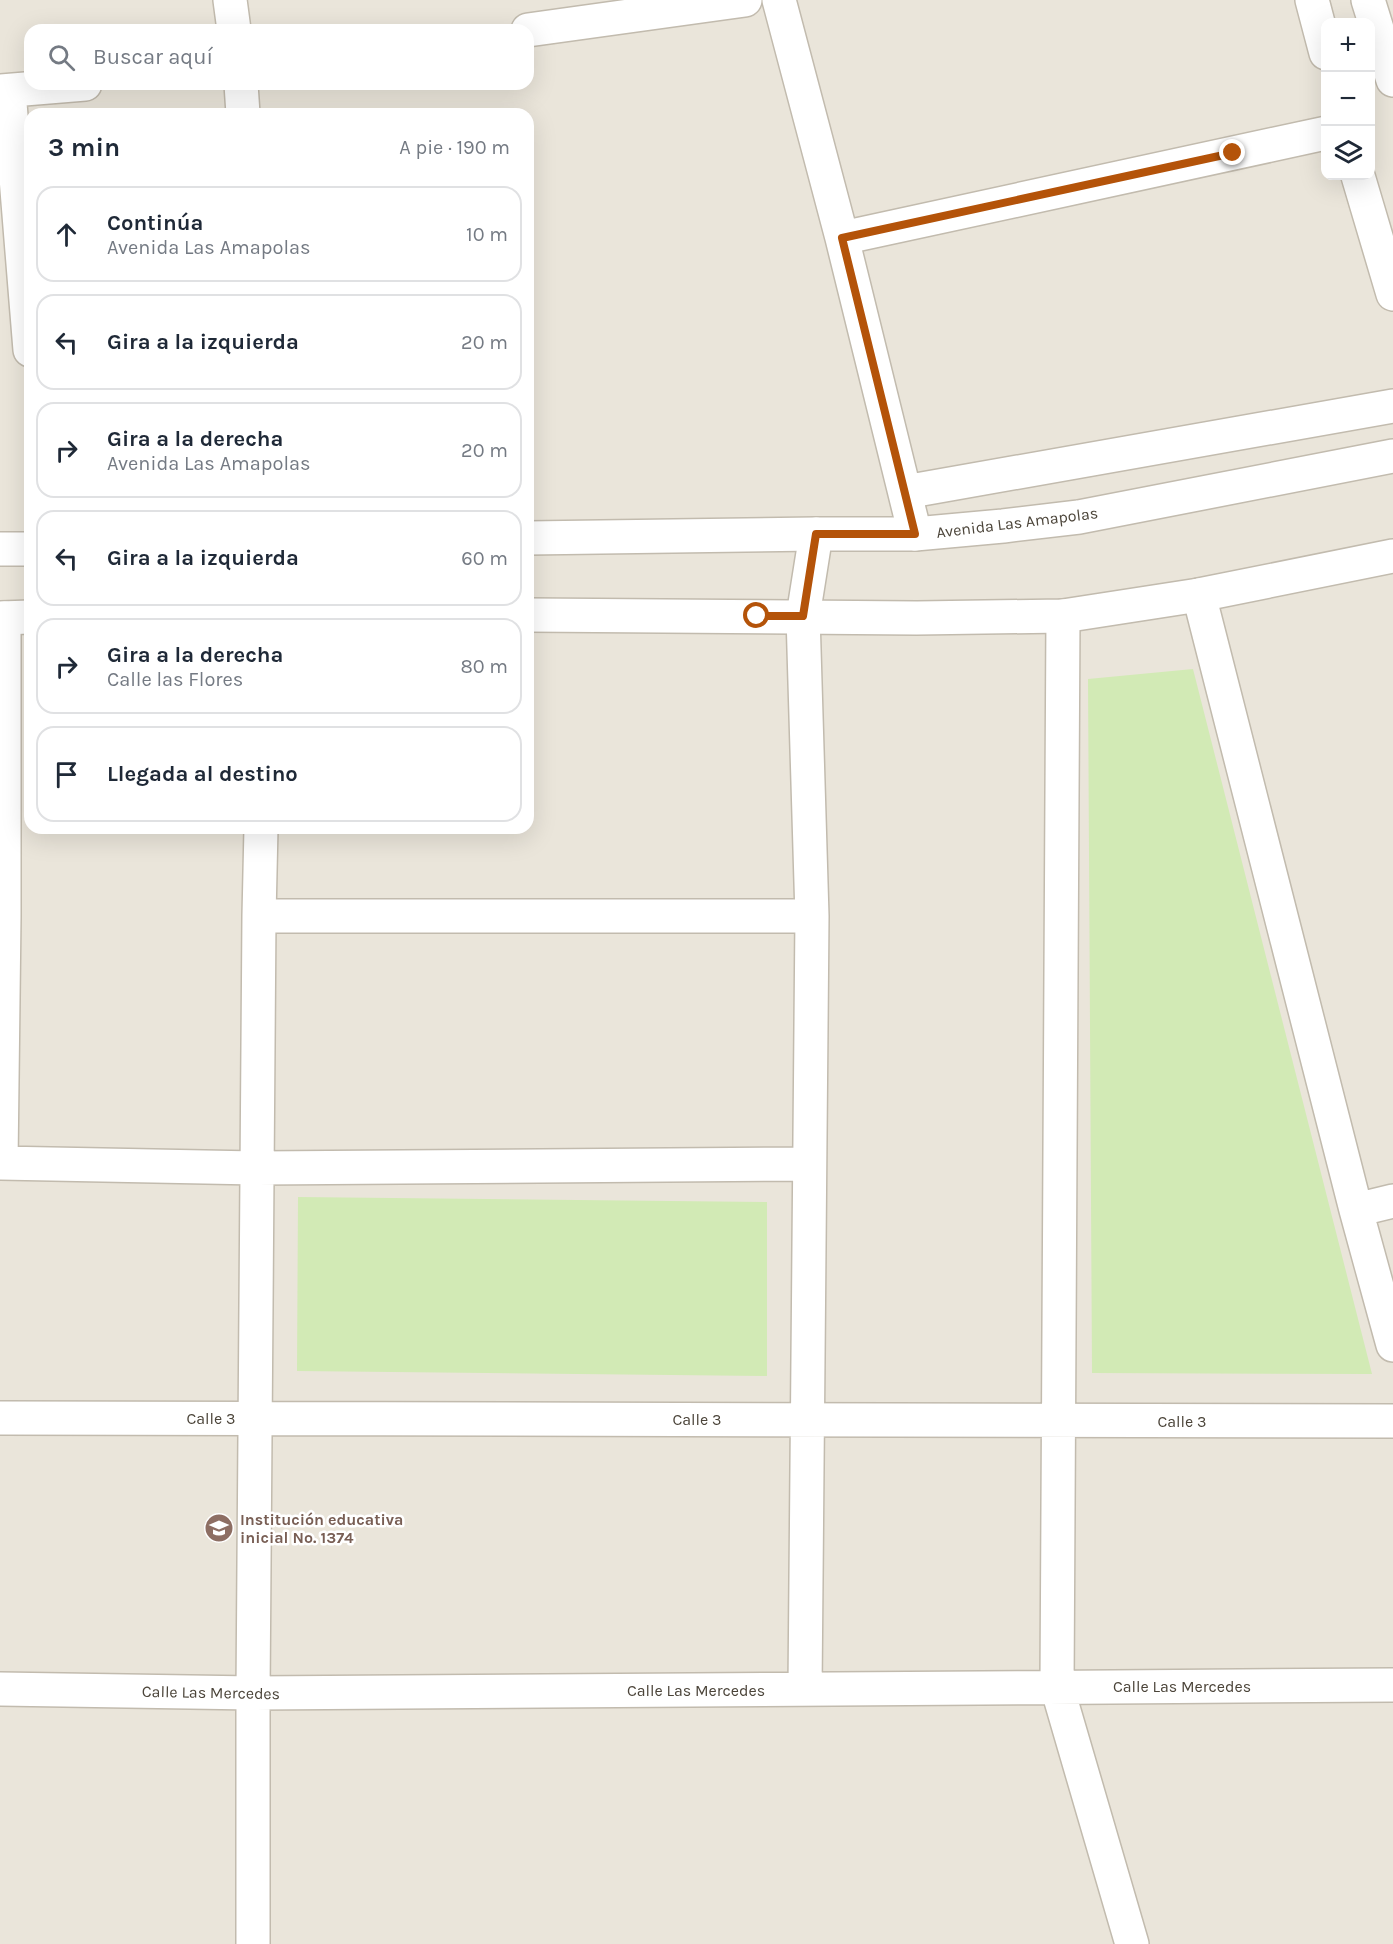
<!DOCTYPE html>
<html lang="es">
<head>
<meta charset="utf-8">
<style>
	body { margin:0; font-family:Karla,sans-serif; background:#f2f2f3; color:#1f2937 }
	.controls { position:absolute; right:18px; top:18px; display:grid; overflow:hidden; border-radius:12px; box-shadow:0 6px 24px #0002 }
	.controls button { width:54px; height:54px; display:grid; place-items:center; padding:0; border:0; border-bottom:2px solid #e0e1e3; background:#fff; color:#1f2937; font:30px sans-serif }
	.stop { position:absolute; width:18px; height:18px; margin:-14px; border:4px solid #b45309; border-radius:50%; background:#fff }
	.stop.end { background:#b45309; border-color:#fff; box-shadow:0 2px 6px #0008 }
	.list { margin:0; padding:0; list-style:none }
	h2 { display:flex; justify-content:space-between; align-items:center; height:78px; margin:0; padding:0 24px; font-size:26px }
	h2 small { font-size:20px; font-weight:400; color:#747a83 }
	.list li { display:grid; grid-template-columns:39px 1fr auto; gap:18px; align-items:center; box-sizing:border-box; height:96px; margin:0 12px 12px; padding:0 12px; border:2px solid #e0e1e3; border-radius:18px }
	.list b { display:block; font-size:22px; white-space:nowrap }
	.list p { margin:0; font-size:20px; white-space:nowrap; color:#747a83 }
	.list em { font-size:20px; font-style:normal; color:#747a83 }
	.icon { flex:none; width:33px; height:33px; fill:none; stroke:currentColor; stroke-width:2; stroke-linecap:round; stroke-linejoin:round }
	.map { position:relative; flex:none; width:1393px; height:1944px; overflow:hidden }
	.search { position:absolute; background:#fff; box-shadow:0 6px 24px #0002; left:24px; top:24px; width:510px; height:66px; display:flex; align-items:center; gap:15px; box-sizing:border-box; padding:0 21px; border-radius:18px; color:#747a83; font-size:22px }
	.panel { position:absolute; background:#fff; box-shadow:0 6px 24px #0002; left:24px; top:108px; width:510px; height:726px; border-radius:18px }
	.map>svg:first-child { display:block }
	.residential { fill:#eae5da; fill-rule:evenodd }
	.green { fill:#d2eab5 }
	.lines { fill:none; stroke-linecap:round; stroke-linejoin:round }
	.minor-casing { stroke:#c2bbae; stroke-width:36 }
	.tertiary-casing { stroke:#c2bbae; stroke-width:36 }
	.minor { stroke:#fff; stroke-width:33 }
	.tertiary { stroke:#fff; stroke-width:33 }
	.route { stroke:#b45309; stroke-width:8 }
	.labels { text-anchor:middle; stroke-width:5; stroke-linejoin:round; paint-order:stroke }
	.street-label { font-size:16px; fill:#4b4439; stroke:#fff }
	.education-label { font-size:16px; font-weight:bold; fill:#785e54; stroke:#fff; text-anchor:start }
</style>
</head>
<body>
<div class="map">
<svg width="1393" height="1944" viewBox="0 0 1393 1944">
	<rect width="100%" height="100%" fill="#f6f3ec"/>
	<!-- residential -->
	<path class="residential" d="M0 0H1393V1944H0ZM1326 22H1370V176H1326ZM30 30H528V84H30ZM30 114H528V828H30Z"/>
	<!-- green -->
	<path class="green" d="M1193 669 1372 1374 1092 1373 1088 679Z
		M298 1197 767 1202V1376L297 1371Z"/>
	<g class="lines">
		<!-- minor casing -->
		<g class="minor-casing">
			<path id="minor" d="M230 0 234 30
				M779 0 842 238 915 534
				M1368 0 1393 80
				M528 30 745 0
				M241 84 243 114
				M0 91 85 84
				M9 91 30 350
				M842 238 1326 133
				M905 492 1393 406
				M1199 595 1356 1210 1393 1345
				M1063 616 1057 1687 1132 1944
				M259 916H812
				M0 1163 257 1168 809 1164
				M1 1163 4 916V618
				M1356 1210 1393 1201
				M0 1418 1393 1421
				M0 1689 253 1693 1393 1685
				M805 1689 812 916 803 616 816 534
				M253 1944V1693L259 916 261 828"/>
		</g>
		<!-- tertiary casing -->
		<g class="tertiary-casing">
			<path id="tertiary" d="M1312 0 1326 53
				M1358 176 1393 294
				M528 538 816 534H915L1003 526 1079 517 1393 456
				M0 549H30
				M528 615 917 618 1063 616 1199 595 1393 556
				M0 618 30 617"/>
		</g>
		<!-- minor -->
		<use href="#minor" class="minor"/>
		<!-- tertiary -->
		<use href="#tertiary" class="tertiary"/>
	</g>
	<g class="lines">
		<!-- route -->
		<path class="route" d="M757 616H803L816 534H915L842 238 1233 153"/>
	</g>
	<!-- icons -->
	<defs>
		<g id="school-disc" transform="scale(1.5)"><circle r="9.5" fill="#8d6e63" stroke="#fff"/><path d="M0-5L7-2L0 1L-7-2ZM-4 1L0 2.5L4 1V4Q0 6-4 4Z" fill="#fff"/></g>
	</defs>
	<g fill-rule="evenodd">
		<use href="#school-disc" x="219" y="1528"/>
	</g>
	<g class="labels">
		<!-- street labels -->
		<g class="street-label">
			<text transform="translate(1017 522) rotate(-7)" y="6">Avenida Las Amapolas</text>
			<text x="211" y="1424">Calle 3</text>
			<text x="697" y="1425">Calle 3</text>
			<text x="1182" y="1427">Calle 3</text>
			<text x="1182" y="1692">Calle Las Mercedes</text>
			<text x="696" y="1696">Calle Las Mercedes</text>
			<text transform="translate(211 1692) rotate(1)" y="6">Calle Las Mercedes</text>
		</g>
		<!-- education labels -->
		<g class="education-label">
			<text x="240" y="1525">Institución educativa<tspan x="240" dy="18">inicial No. 1374</tspan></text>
		</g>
	</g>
</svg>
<div class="controls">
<button>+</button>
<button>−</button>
<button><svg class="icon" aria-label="layers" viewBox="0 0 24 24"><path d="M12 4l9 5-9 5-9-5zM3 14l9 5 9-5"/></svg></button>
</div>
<div class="stop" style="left:757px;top:616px"></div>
<div class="stop end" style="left:1233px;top:153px"></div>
<div class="search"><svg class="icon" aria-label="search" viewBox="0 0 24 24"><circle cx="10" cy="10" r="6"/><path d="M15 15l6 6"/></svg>Buscar aquí</div>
<section class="panel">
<h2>3 min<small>A pie · 190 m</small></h2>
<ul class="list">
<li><svg class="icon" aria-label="ahead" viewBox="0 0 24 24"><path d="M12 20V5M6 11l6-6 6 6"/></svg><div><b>Continúa</b><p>Avenida Las Amapolas</p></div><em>10 m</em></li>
<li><svg class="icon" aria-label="left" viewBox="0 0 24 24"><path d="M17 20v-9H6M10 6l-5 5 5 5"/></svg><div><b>Gira a la izquierda</b></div><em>20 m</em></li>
<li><svg class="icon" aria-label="right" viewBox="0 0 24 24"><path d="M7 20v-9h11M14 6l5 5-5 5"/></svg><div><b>Gira a la derecha</b><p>Avenida Las Amapolas</p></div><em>20 m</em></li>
<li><svg class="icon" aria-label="left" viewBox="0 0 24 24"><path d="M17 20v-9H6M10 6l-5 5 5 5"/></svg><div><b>Gira a la izquierda</b></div><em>60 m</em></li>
<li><svg class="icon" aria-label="right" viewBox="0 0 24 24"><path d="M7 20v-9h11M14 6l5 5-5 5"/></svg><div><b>Gira a la derecha</b><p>Calle las Flores</p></div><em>80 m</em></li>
<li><svg class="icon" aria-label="arrive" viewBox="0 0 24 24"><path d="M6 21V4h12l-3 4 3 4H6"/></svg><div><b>Llegada al destino</b></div></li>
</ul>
</section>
</div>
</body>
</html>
